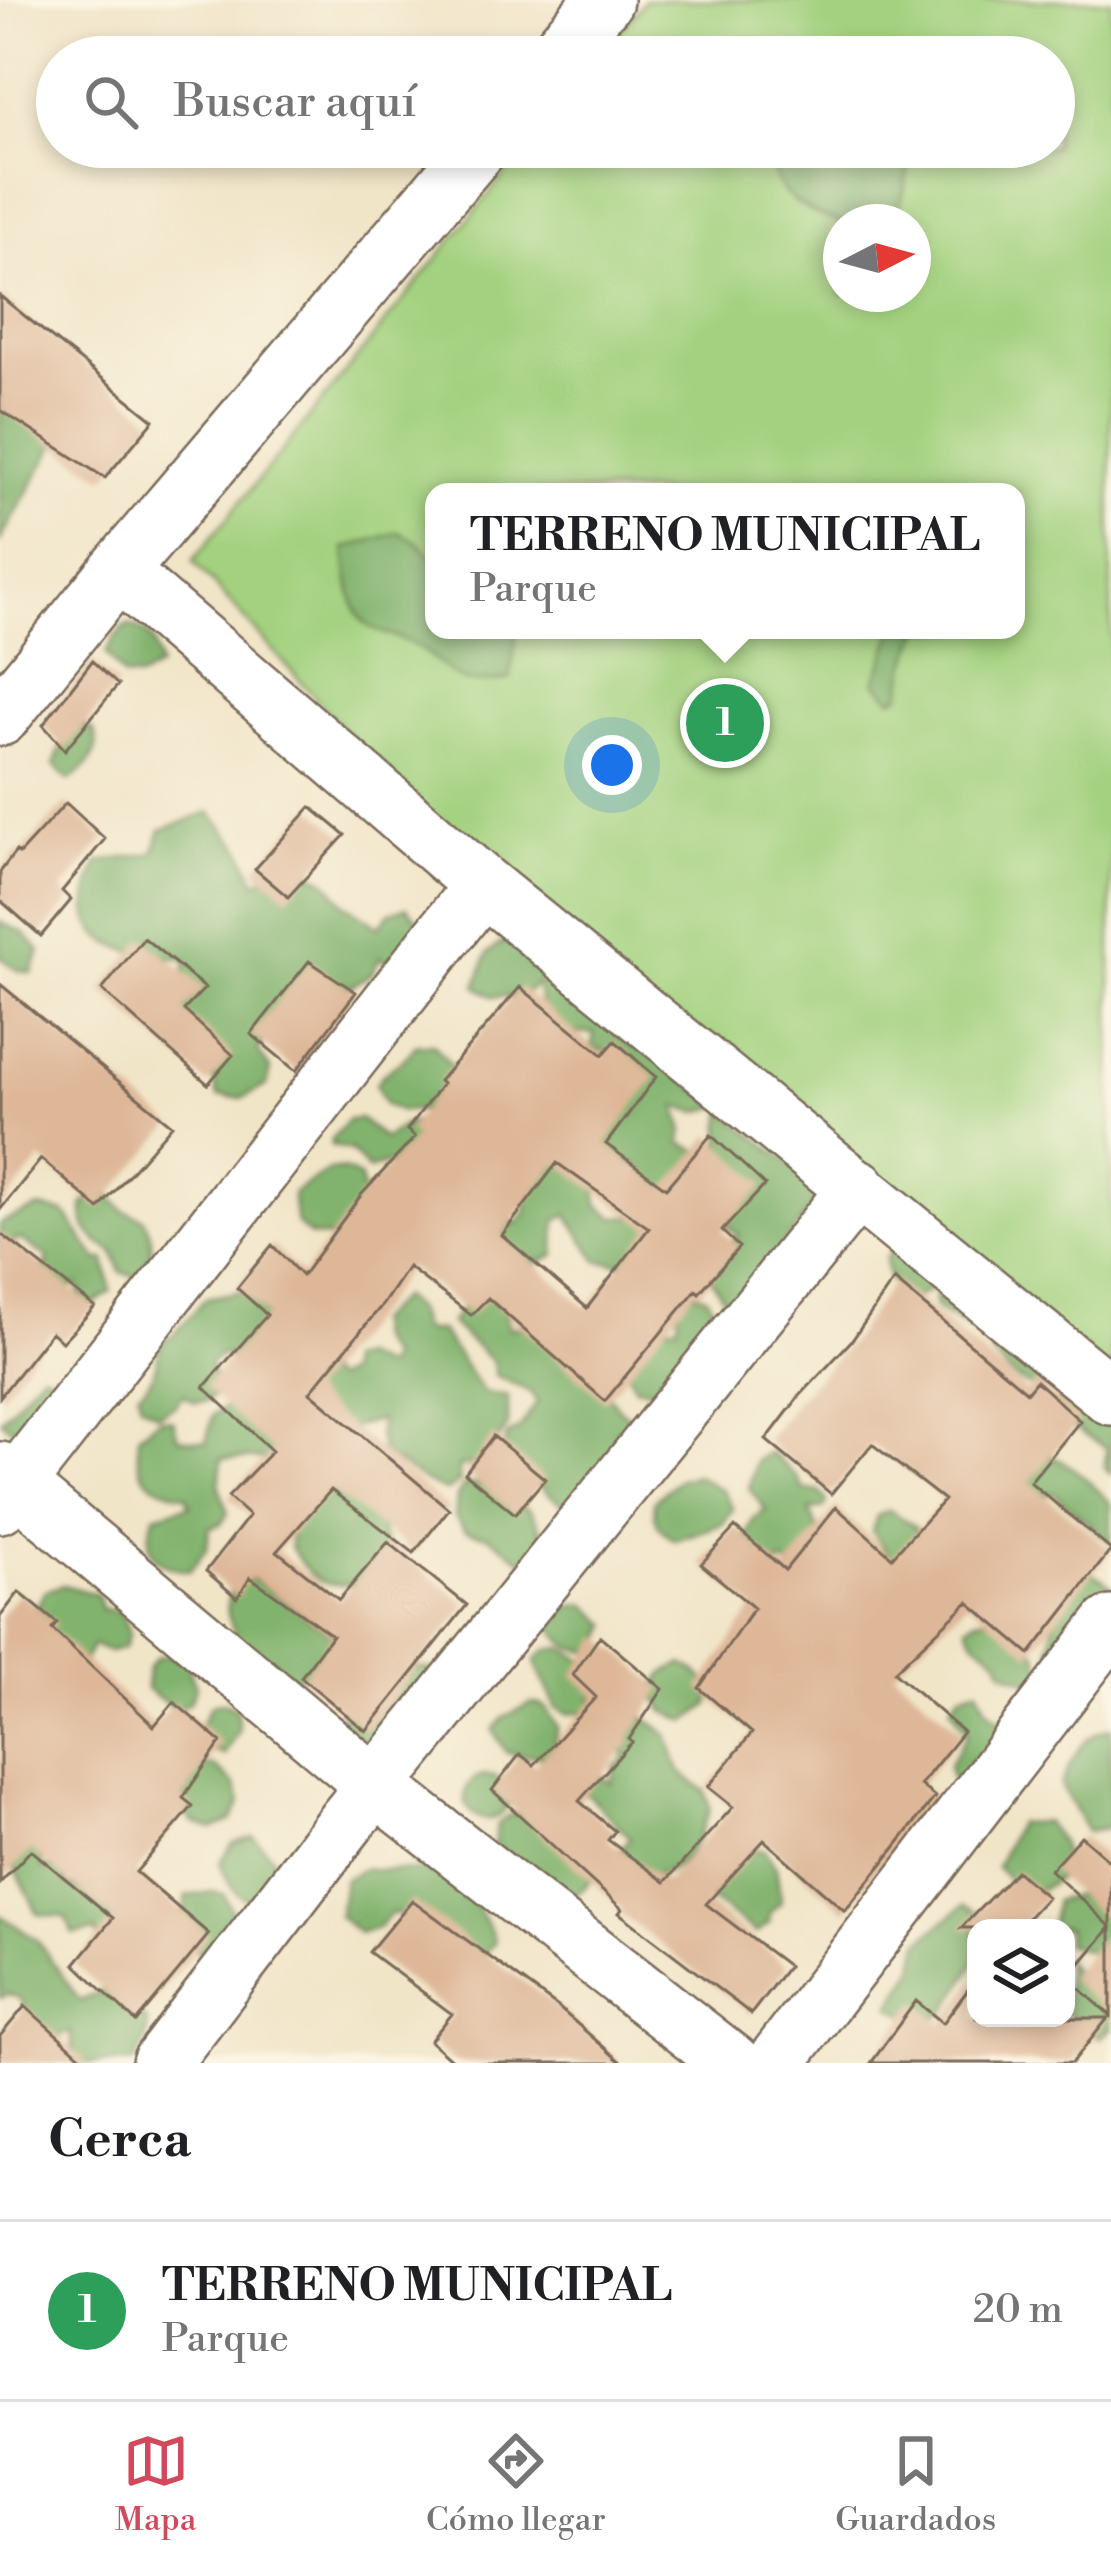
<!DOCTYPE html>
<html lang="es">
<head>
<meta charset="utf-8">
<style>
	body { margin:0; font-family:"Libre Bodoni",serif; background:#f6f6f6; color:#202124 }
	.controls { position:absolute; right:36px; bottom:36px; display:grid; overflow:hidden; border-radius:24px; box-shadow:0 6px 18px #0003 }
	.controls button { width:108px; height:108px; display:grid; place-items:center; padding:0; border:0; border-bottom:3px solid #e0e0e0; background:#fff; color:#202124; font:60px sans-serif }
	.compass { position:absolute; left:823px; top:204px; width:108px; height:108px; border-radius:50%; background:#fff; box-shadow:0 6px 18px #0003; rotate:84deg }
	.you { position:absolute; left:612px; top:765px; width:42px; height:42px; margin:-30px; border:9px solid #fff; border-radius:50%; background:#1a73e8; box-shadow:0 0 0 18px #1a73e833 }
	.badge { display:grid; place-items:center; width:78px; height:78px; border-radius:50%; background:#d1495b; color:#fff; font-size:39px; font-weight:700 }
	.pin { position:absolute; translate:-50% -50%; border:6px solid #fff; box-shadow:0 3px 12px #0006 }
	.popup { position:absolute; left:425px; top:483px; width:600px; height:156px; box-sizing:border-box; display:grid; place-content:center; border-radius:24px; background:#fff; filter:drop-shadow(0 3px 9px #0005); font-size:39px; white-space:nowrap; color:#757577 }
	.popup b { font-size:45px; color:#202124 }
	.popup::after { content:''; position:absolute; left:50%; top:100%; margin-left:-24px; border:24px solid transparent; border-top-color:#fff }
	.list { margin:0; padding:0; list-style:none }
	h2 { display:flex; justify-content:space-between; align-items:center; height:156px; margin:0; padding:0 48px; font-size:51px }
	h2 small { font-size:39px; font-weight:400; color:#757577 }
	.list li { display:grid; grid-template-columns:78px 1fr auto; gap:36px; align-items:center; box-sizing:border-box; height:180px; padding:0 48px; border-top:3px solid #e0e0e0 }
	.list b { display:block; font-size:45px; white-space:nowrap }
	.list p { margin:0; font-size:39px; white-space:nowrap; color:#757577 }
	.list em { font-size:39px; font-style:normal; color:#757577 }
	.icon { flex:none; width:66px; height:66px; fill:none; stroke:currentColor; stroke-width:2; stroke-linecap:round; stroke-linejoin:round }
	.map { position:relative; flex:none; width:1111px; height:2063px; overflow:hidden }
	.search { position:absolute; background:#fff; box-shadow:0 6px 18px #0003; left:36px; right:36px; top:36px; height:132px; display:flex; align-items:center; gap:30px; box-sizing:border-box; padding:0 42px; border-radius:66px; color:#757577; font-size:45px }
	.sheet { height:336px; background:#fff }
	nav { display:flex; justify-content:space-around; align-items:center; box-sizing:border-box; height:168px; border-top:3px solid #e0e0e0; background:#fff; font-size:33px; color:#757577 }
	nav a { display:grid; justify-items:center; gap:6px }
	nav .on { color:#d1495b }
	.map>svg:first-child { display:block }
	.green { fill:#a3d17f; stroke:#6f7e4e; stroke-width:3; fill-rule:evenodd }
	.forest { fill:#82b36e; stroke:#5e6e46; stroke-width:3 }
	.building { fill:#deb798; fill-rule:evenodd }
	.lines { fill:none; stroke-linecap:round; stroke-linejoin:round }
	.minor-casing { stroke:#7b6b5a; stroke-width:62 }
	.minor { stroke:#fff; stroke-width:57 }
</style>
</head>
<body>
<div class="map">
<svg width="1111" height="2063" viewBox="0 0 1111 2063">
	<rect width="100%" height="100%" fill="#fcf5e5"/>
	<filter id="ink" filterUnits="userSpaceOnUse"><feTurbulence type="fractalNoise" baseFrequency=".00833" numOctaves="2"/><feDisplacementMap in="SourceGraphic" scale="24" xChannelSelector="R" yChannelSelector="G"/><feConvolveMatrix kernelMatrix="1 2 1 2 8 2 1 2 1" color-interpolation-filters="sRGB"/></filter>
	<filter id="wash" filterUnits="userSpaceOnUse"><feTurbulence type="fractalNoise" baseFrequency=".004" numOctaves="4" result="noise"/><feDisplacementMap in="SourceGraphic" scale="48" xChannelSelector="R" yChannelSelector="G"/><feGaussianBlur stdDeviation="2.7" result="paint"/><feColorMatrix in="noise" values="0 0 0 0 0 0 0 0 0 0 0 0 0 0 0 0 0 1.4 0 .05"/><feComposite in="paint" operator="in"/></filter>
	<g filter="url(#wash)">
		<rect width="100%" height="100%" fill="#f1e5c8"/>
		<!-- green -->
		<path class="green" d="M645 0H1111V1392L483 885 193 561 527 147H1054V57H599ZM841 222H913V294H841ZM434 492H1016V630H434Z"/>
		<!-- forest -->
		<path class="forest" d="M771 147H928C922 153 913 161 909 168 903 183 906 200 894 212 866 240 796 214 778 184 772 174 773 158 771 147Z
			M0 379 65 427 0 541Z
			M399 532 416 541 434 559V630H513L516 638 510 679C442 692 457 665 408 642 394 635 375 633 364 622 350 607 347 568 345 548Z
			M128 625C153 631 155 643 159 667L140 678 124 677 106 653 116 635Z
			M895 630H921L907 663 901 694 893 699 875 682Z
			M79 724 93 730C104 750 86 770 69 780L54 765 64 740Z
			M210 812 241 848 256 882 279 869 304 867 327 882 345 904 379 927 390 912 407 907 424 927 400 970 380 957 372 973 358 982 268 1030 258 1051 270 1069 267 1085 243 1098 218 1096 212 1072 182 1024 186 959C120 953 60 944 99 862L154 853 161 830Z
			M0 922 24 933 40 951 32 973 17 970 0 957Z
			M502 942 520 946 718 1107 698 1112 677 1106 684 1131 681 1143 703 1153 693 1214 646 1180 643 1166 597 1148 614 1055 592 1047 594 1033H560L544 1015 536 984 521 997 492 996 476 986 488 953Z
			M433 1044 455 1070 433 1109 400 1111 385 1104 376 1084C388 1064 407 1063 415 1045Z
			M724 1112 823 1189 740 1308 724 1299 702 1263 725 1250 738 1235 728 1227 738 1204C727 1172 716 1145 724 1112Z
			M360 1119 384 1139 404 1125 421 1120 505 1216 517 1224 527 1212 525 1193 542 1169 560 1160 595 1185 598 1205 614 1217 641 1216 657 1233 634 1265 598 1261 567 1214 556 1221 555 1255 534 1264 401 1171 387 1163 368 1170 351 1150 331 1145V1140L348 1120Z
			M329 1170H344L359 1177 366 1201 337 1238 310 1236 297 1224 292 1194Z
			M108 1193 124 1211 143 1218C157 1242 153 1255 138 1277L121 1272 113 1251C94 1243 79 1225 84 1203Z
			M39 1208 65 1213 97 1260H105L111 1292 87 1308 77 1284 65 1290 44 1273 48 1258 21 1239 8 1245 0 1256V1223Z
			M896 1247 936 1279 927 1292 909 1300C893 1289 885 1277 886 1257Z
			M942 1284 1052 1377 1037 1390C993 1370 1004 1360 975 1333 964 1322 947 1318 935 1307V1294Z
			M249 1290 273 1310 241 1361 223 1354 209 1364 218 1391 207 1401 195 1402 183 1394 175 1405 158 1414 141 1404 138 1392C155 1382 157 1360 161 1342L173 1336 206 1298Z
			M690 1291 706 1296 723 1323 660 1390 635 1387 625 1366 662 1325H678L679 1302Z
			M474 1293 499 1299 510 1329 532 1323 597 1378 617 1407 634 1420 627 1444 567 1507C543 1493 525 1469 503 1451L507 1436 520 1428 537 1402 530 1392 495 1375 493 1362 450 1323Z
			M401 1297 416 1311 423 1331H440L483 1392 508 1397V1426L481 1463 458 1467 460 1481 447 1491C423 1485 406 1465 383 1455L378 1436 380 1419 344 1429 302 1396 322 1371 334 1380 346 1373 347 1360 360 1357 384 1368 389 1359 376 1339 374 1322Z
			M1064 1370 1111 1403V1474L1104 1469 1107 1449C1098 1440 1090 1440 1082 1433 1058 1416 1055 1396 1064 1370Z
			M42 1372 53 1377C51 1400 37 1416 18 1430L8 1427 1 1420Z
			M229 1405 284 1424 271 1459 222 1458 219 1486 228 1513 222 1523 209 1528 207 1548 189 1571C152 1567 141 1549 155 1515L190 1505 186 1495C146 1488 134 1475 138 1435L160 1418 173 1420 178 1438 206 1442 213 1415Z
			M1034 1451C1070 1459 1085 1478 1111 1503V1542L1054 1493 1013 1498Z
			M770 1452 797 1477 803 1489 819 1492 827 1501 824 1508 810 1510 820 1537 814 1580 785 1563H764L743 1544 754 1518 766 1510 749 1489 756 1461Z
			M696 1475 723 1491 733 1509 723 1524 675 1540C657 1529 654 1521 654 1501L679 1479Z
			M326 1483 377 1515 387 1551 360 1584C317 1587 315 1582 290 1547L292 1523Z
			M488 1484 531 1511 548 1542 523 1561 488 1536 466 1531 455 1517 457 1496 464 1485Z
			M889 1510 915 1527 916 1544 892 1559 872 1531 877 1516Z
			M1087 1569 1111 1585 1099 1620 1063 1656 1050 1651 1055 1616Z
			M239 1578 254 1580 338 1639 316 1673 276 1680C249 1654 207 1616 239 1578Z
			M63 1585 98 1595 101 1609 120 1611 129 1633 124 1648 110 1652 93 1645 83 1663 33 1614 45 1591Z
			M586 1604 609 1625 597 1651C573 1652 565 1647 552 1627L556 1615 573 1606Z
			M978 1618H993L1037 1653 1045 1676 1030 1682 1004 1671C993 1643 977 1653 967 1625Z
			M562 1648 585 1661 595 1688 589 1711 567 1714 555 1707C550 1688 539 1680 536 1660L547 1650Z
			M170 1655 186 1661 196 1687 188 1704 174 1708 146 1689 148 1669 157 1657Z
			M683 1664C702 1673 711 1684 710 1704L687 1721 664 1711 652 1689 665 1673Z
			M417 1668 434 1670 395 1743 359 1745 338 1724 343 1705Z
			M978 1688 987 1708 1011 1731 965 1782 951 1778 949 1765 968 1733 951 1707 960 1694Z
			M221 1702 236 1708 239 1729 224 1755 206 1746 197 1733 210 1706Z
			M532 1703 544 1706 558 1727 549 1757 507 1753 493 1730 504 1717Z
			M634 1710 668 1735 680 1772 705 1791 710 1809C691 1859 675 1881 620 1879L622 1847 630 1837 582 1789 600 1776 611 1783 615 1767 625 1760 623 1744Z
			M1111 1728V1828L1087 1832 1061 1785C1071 1760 1082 1735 1111 1728Z
			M214 1766 235 1785 241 1802 232 1820 212 1829 194 1823 179 1807 196 1767Z
			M465 1797a22 22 0 1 1 44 0a22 22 0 1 1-44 0Z
			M523 1814 591 1877C568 1926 518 1866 494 1845L497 1825 510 1815Z
			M1045 1822 1060 1842 1068 1869C1038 1898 1024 1897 996 1867L1017 1823Z
			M254 1837 286 1872 264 1901C235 1901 231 1887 220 1863L233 1843Z
			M22 1842 42 1856V1869L58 1867 66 1873V1884L91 1894 123 1916 102 1942 94 1931 74 1934 65 1917 38 1914 8 1853Z
			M764 1850 776 1868 781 1902 770 1912 769 1923 756 1933 706 1896 743 1851Z
			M365 1868C385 1872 402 1869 422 1871 463 1874 479 1909 495 1941L480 1960 418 1918 391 1913 377 1928 359 1933 339 1916 344 1880Z
			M212 1892 224 1894 235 1919 237 1935 211 1962 201 1958 182 1919 187 1896Z
			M1085 1893 1111 1914V1948L1100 1955 1066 1944V1928H1050L1055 1901Z
			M964 1905 990 1920 976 1928V1961L946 2012 928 2021H918L891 2007 915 1967 920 1941Z
			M0 1915 37 1940 80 2001 108 1989 147 2021V2037L134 2063H76L70 2031 54 2039 31 2018 20 1998 8 1994 0 1998Z
			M1066 1961C1081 1986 1108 1999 1111 2029L1099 2038 1088 2023 1066 2015Z"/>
		<g id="blocks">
			<!-- building -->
			<path class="building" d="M0 296 154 420 105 478 0 410Z
				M92 661 118 685 65 750 43 725Z
				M66 803 105 839 62 891 71 900 41 936 0 900V872L16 851 19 854Z
				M311 807 345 835 288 897 255 869Z
				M144 938 205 988 184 1010 233 1055 208 1084 102 990Z
				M309 961 356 992 296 1071 251 1034Z
				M0 984 172 1125 99 1209 41 1159 0 1210Z
				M520 987 603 1055 615 1041 656 1077 606 1144 666 1188 711 1135 765 1185 722 1231 739 1247 699 1293 696 1290 605 1401 488 1298 471 1315 408 1267 383 1304 310 1392 449 1509 414 1553 331 1490 277 1551 339 1600 388 1542 467 1605 366 1731 301 1677 332 1635 250 1577 237 1598 206 1571 249 1516 228 1497 272 1451 204 1387 267 1315 237 1288 272 1245 302 1276 361 1195 415 1137 407 1130 442 1084 439 1081ZM557 1163 649 1228 587 1308 502 1235Z
				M0 1233 95 1307 62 1342 51 1332 0 1397Z
				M894 1280 1027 1392 1036 1381 1080 1421 1030 1482 1111 1550 1030 1654 968 1602 894 1672 963 1732 920 1785 935 1797 845 1911 764 1840 706 1904 788 1966 751 2014 619 1913 622 1909 492 1790 520 1754 534 1765 596 1697 573 1675 600 1636 663 1689 629 1739 632 1742 579 1801 615 1831 608 1840 665 1882 733 1807 708 1787 752 1733 699 1688 754 1608 701 1564 735 1527 785 1570 836 1507 892 1557 944 1500 872 1444 831 1494 766 1440 798 1398 853 1339Z
				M493 1436 545 1479 515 1514 465 1473Z
				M19 1592 57 1623 52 1629 154 1726 174 1702 221 1742 183 1798 193 1806 136 1872 209 1934 136 2022 75 1964 113 1918 31 1850 0 1883V1617Z
				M1081 1836 1111 1862V2016L1068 1978 1111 1927 1050 1870Z
				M1016 1871 1047 1897 1018 1928H961Z
				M412 1900 558 2007 622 2063H455L430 2041 452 2014 369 1952Z
				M976 1979V2018H1108L1072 2063H871L916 2001 943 2023Z
				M25 2006 88 2063H0V2036Z"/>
		</g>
	</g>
	<g filter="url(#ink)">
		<use href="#blocks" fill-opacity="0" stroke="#7b6b5a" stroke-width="3"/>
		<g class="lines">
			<!-- minor casing -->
			<g class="minor-casing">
				<path id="minor" d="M555 57 604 0
					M118 571 483 885 1111 1396
					M0 717 118 571 479 147
					M0 1471 376 1786 732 2063
					M0 1504 483 885
					M161 2063 346 1822 858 1188
					M775 2063 1111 1625"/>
			</g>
			<!-- minor -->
			<use href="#minor" class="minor"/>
		</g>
	</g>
</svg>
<div class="controls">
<button><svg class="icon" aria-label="layers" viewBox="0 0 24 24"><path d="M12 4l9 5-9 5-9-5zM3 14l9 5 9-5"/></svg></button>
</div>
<svg class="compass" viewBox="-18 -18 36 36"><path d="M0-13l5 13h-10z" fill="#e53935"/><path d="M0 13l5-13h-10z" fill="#757577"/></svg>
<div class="you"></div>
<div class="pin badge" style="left:725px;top:723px;background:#2e9e5b">1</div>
<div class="popup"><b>TERRENO MUNICIPAL</b>Parque</div>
<div class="search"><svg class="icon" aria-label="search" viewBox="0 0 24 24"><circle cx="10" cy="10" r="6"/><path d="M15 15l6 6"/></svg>Buscar aquí</div>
</div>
<section class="sheet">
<h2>Cerca<small></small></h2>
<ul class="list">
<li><span class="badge" style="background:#2e9e5b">1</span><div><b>TERRENO MUNICIPAL</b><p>Parque</p></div><em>20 m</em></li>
</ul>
</section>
<nav>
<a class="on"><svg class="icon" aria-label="map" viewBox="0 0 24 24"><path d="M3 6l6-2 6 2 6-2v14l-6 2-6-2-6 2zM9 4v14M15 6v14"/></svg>Mapa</a>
<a><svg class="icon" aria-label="directions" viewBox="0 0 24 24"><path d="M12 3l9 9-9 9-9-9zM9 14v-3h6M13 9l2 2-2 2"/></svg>Cómo llegar</a>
<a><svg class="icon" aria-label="saved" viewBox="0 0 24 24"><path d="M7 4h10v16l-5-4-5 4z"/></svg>Guardados</a>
</nav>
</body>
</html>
